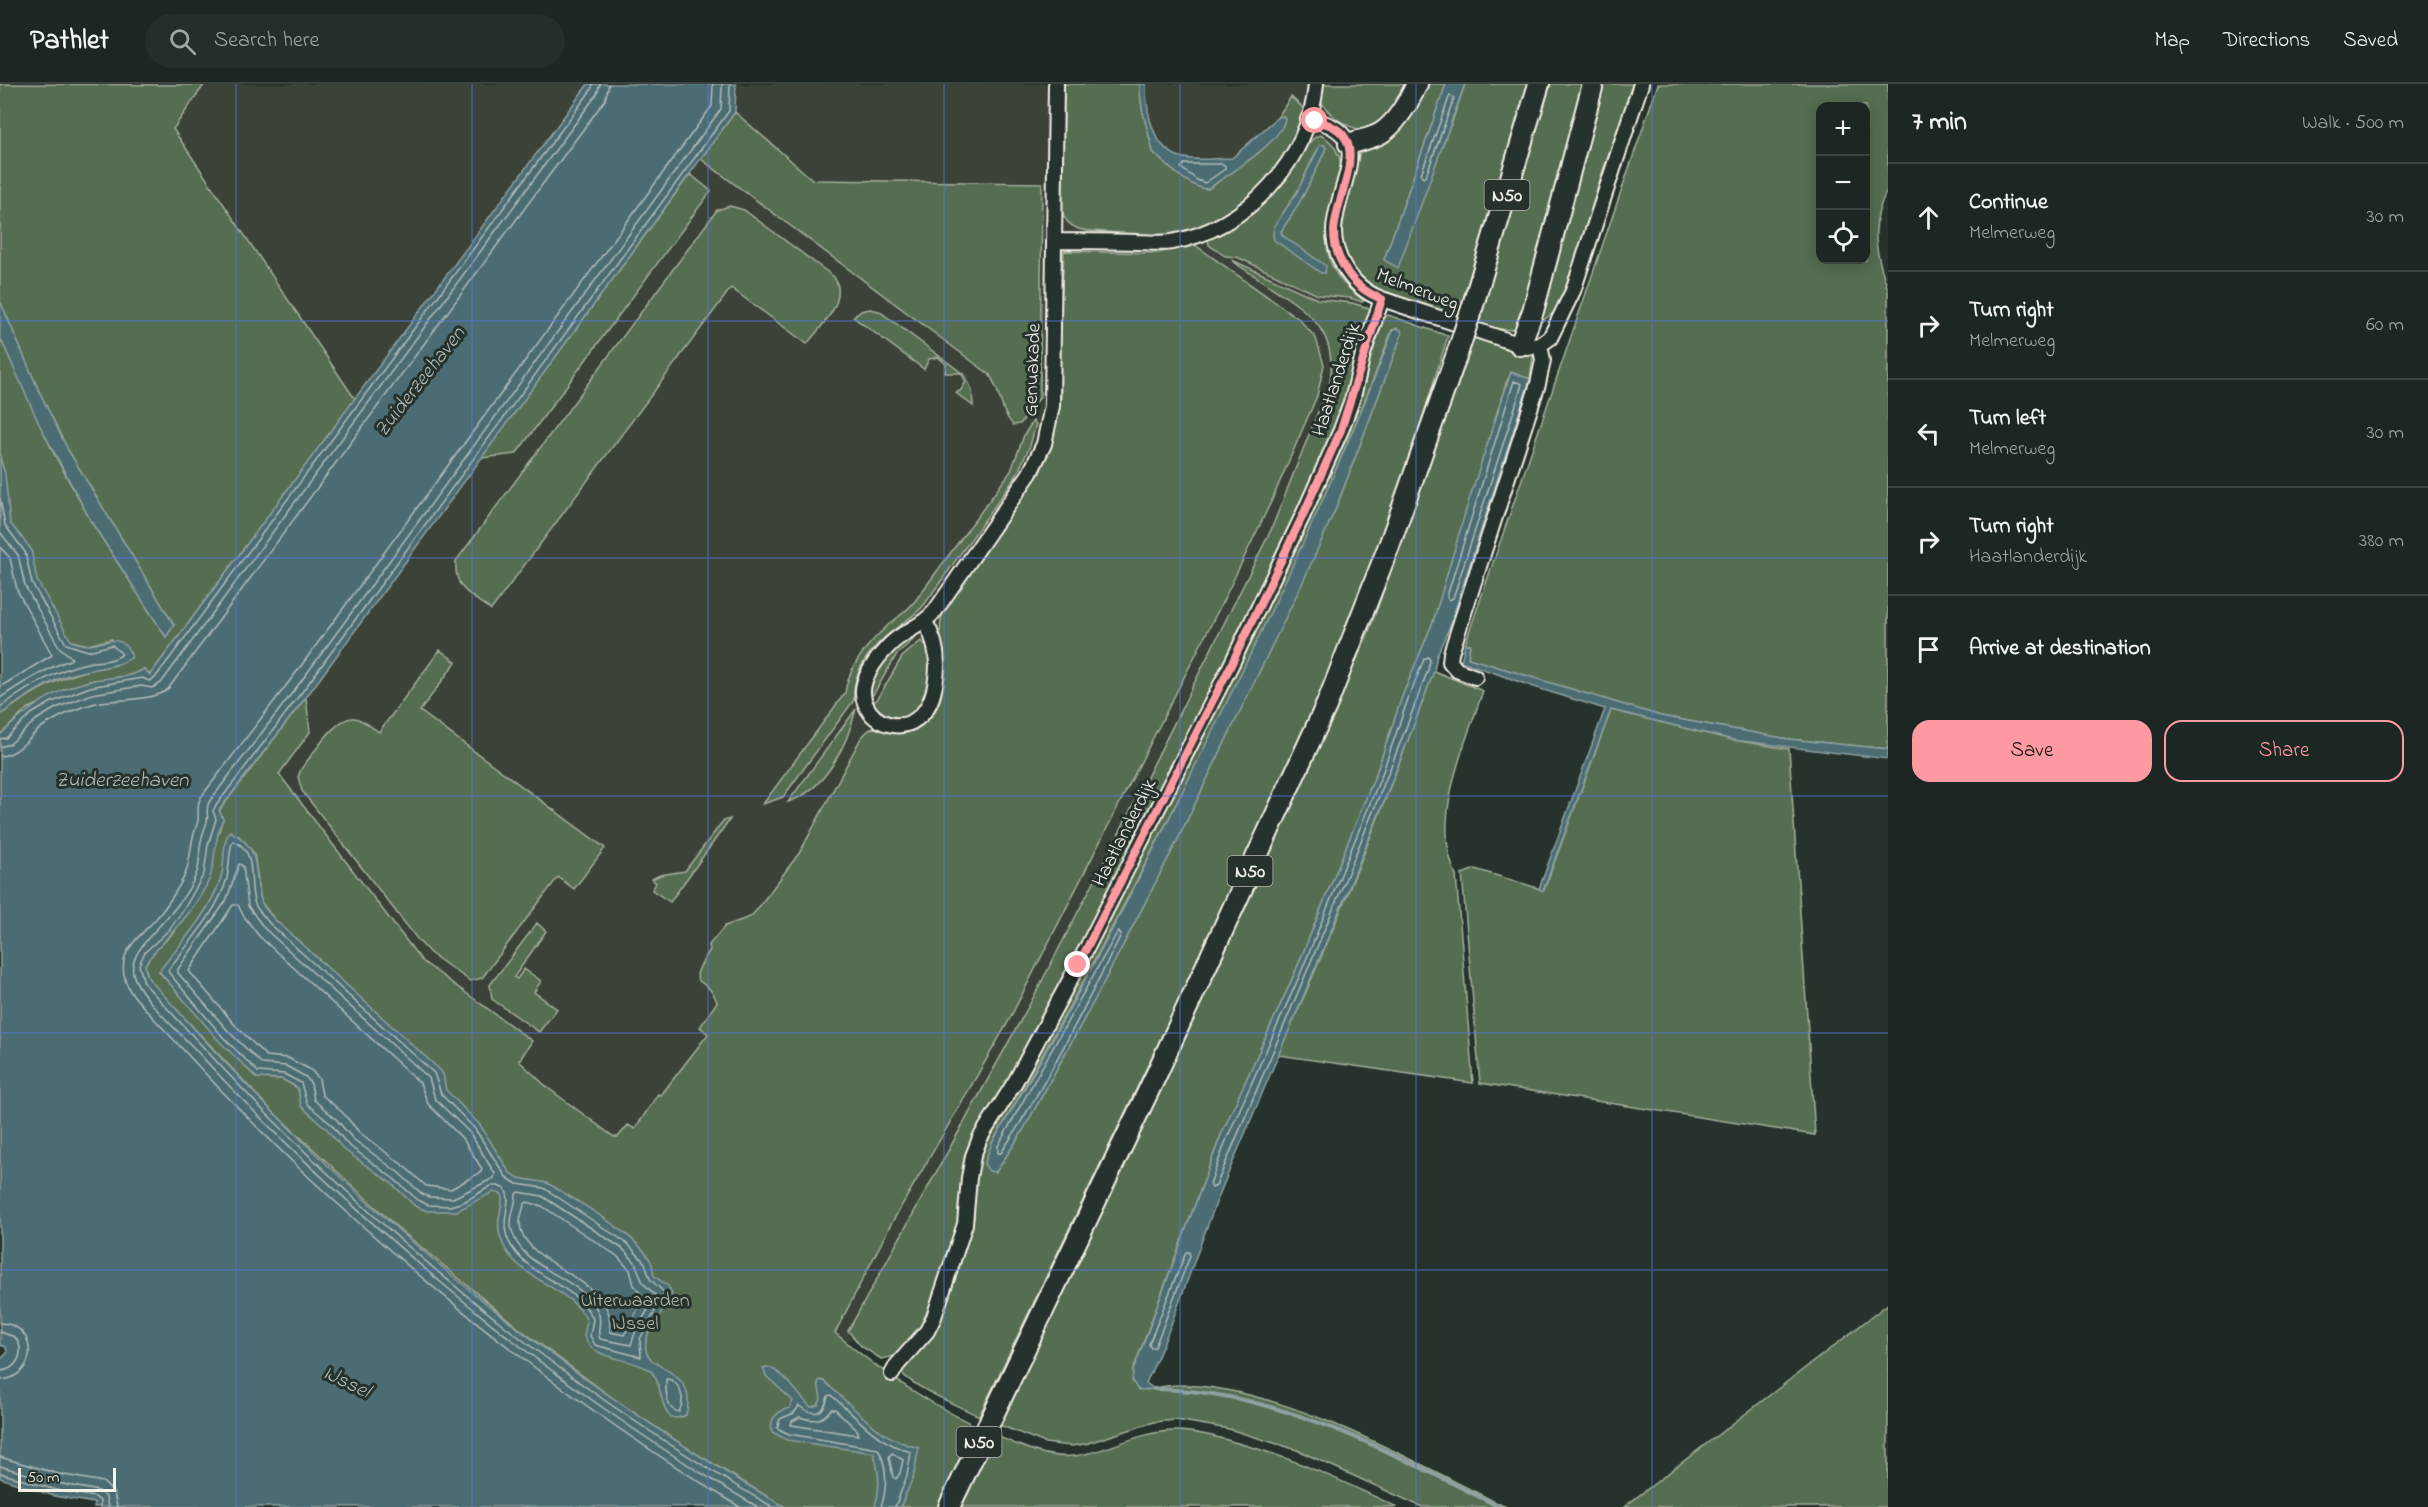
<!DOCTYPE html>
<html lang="en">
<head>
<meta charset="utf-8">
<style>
	body { margin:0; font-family:"Indie Flower",sans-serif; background:#252e2a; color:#f1f3f6 }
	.controls { position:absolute; right:18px; top:18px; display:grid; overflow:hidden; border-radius:12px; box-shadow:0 3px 15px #0003 }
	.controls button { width:54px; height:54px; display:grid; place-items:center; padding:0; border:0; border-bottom:2px solid #3a4340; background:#1c2622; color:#f1f3f6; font:30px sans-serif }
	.scale { position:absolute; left:18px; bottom:15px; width:98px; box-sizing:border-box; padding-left:6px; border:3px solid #f4f1e8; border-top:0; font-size:16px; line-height:21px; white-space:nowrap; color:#f4f1e8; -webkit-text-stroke:4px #26332d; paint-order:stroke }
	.stop { position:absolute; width:18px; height:18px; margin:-14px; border:4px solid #ff9aa2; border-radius:50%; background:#fff }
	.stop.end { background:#ff9aa2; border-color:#fff; box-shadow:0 2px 6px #0008 }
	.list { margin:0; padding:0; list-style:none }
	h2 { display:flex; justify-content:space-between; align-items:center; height:78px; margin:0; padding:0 24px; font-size:26px }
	h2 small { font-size:20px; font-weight:400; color:#a0a5a5 }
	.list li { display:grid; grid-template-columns:39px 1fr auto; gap:18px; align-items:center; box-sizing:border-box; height:108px; padding:0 24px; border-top:2px solid #3a4340 }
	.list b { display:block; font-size:22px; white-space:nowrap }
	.list p { margin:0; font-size:20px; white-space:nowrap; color:#a0a5a5 }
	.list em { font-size:20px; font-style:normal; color:#a0a5a5 }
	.actions { display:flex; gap:12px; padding:18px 24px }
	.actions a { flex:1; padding:14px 0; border:2px solid #ff9aa2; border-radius:18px; text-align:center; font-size:21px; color:#ff9aa2 }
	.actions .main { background:#ff9aa2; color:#111 }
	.icon { flex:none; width:33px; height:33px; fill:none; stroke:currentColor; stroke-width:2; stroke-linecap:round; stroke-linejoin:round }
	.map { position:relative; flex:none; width:1888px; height:1423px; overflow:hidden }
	header { display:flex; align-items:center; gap:36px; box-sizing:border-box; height:84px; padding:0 30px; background:#1c2622; border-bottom:2px solid #3a4340 }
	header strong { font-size:28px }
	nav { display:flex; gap:33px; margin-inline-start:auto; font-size:21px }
	.search { width:420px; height:54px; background:#252e2a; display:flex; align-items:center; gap:15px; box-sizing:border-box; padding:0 21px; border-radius:33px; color:#a0a5a5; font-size:22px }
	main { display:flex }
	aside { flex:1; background:#1c2622 }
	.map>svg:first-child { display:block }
	.built { fill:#3b4239 }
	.green { fill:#556d51; stroke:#a4af9c; stroke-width:1.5; fill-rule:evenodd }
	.water { fill:#4c6c73; stroke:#8fa1a2; stroke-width:1.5 }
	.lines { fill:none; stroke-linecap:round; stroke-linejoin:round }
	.shore { stroke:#b1bcb9; stroke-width:1.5 }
	.stream { stroke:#8fa1a2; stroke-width:4 }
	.minor-casing { stroke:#f4f1e8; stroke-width:18 }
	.highway-casing { stroke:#f4f1e8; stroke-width:24 }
	.minor { stroke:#26332d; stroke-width:14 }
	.highway { stroke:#26332d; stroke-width:20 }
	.highway-bridge-casing { stroke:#f4f1e8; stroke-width:24; stroke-linecap:butt }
	.highway-bridge { stroke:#26332d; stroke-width:20 }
	.route { stroke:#ff9aa2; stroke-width:8 }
	.grid { fill:none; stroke:#5377dc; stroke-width:1.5; stroke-opacity:0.55 }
	.labels { text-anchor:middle; stroke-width:6; stroke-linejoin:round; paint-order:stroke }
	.shield { fill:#26332d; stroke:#b6b8b0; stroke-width:1.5 }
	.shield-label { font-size:18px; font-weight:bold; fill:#f4f1e8 }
	.street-label { font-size:20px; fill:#f4f1e8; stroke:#26332d }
	.park-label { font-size:20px; fill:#b4bcac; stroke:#26332d }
	.water-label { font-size:21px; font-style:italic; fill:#b1bcb9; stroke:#26332d }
</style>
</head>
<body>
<header>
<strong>Pathlet</strong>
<div class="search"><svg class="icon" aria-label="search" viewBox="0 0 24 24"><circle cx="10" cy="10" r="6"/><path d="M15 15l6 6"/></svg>Search here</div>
<nav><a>Map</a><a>Directions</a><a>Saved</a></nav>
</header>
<main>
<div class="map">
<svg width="1888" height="1423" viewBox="0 0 1888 1423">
	<rect width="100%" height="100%" fill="#26332d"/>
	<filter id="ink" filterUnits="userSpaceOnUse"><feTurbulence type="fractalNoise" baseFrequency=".0167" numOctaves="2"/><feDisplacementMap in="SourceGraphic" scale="12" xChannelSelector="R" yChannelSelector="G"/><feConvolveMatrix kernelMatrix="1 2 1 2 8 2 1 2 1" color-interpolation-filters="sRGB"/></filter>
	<g filter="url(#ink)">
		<!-- built -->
		<path class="built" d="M0 0H1455L1400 154 1354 234 1332 332 1110 793 841 1273 310 816 67 403 0 263Z"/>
		<!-- green -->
		<path class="green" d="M0 0 204 1 173 45 355 315 150 591 144 585 133 591 89 597 27 625 0 651V631C40 603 67 588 116 581L112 555 88 561 71 557 0 561V253L53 368 92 439 166 553 174 541 68 366 39 307 0 217Z
			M1064 0H1140C1140 28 1148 43 1153 68 1165 80 1191 105 1208 105L1258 69 1282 32 1277 34 1291 13 1305 26C1285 87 1235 144 1167 150 1147 152 1127 150 1107 148 1089 147 1068 149 1062 127Z
			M1324 0H1412C1406 10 1394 32 1385 39 1363 55 1335 39 1321 18Z
			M1421 0H1446L1384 176 1452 38 1465 0H1529L1457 234 1380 208 1367 201 1347 179 1341 158V143L1361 64Z
			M1548 0H1633L1600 95 1567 209C1550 245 1512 252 1476 240Z
			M1658 0H1888V104C1868 142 1876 168 1888 206V665L1788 655 1661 632 1468 574 1470 560H1465ZM1820 22H1866V176H1820Z
			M735 28 813 96 1042 99 1040 313 1020 340 1013 341C999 326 1001 306 989 290L701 75Z
			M1320 51C1332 56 1339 68 1341 81 1332 116 1314 162 1340 195 1346 203 1356 210 1364 217L1362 218 1350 214 1318 211 1237 173 1225 172 1209 161 1208 155C1217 148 1228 145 1238 140 1255 130 1267 117 1279 101 1288 89 1307 54 1320 51ZM1324 61 1326 64C1313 94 1300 121 1281 147L1282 151 1274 143 1297 108 1316 68Z
			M690 90 711 107 516 370 481 374Z
			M730 122 744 126 834 193C849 217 821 242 807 260L731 204 491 526C470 510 454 506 456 477L717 126Z
			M1195 161 1299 235 1316 254 1324 281 1317 312 1271 418 1225 513 1007 940 891 1140 835 1249C884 1291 937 1325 995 1351 1020 1362 1046 1375 1074 1372 1108 1368 1138 1347 1175 1347 1197 1347 1220 1354 1241 1360 1296 1375 1346 1399 1397 1423H900L914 1389 897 1423H785L690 1366 625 1323 521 1246 398 1144 270 1025 148 895 145 881 151 871 173 849 200 811 213 779 214 762 223 735 219 727 306 613 310 648 279 690 415 868 422 877 532 957 519 977 548 1004 614 1053H618L628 1041 635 1045 658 1010 661 1011 708 950 700 943 717 918C707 889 682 908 710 866L709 861 725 842 750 833 755 828 800 768 861 654C864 651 868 646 871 645 883 639 900 658 924 639 960 612 931 556 944 525L1040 388 1049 363 1061 312 1058 274 1064 167 1157 169ZM230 748 239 752 254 769 261 818 274 835 324 880 300 1014 298 1004 282 995 256 994 159 888C181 860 210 828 221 794 226 779 227 762 230 748Z
			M1232 176 1317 215 1352 219 1369 224 1372 228 1349 310 1299 429 1116 797 981 1045 960 1142 924 1246 895 1272 881 1275 861 1262 848 1247 1032 916 1113 761 1271 446 1330 298C1339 238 1297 222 1255 192 1247 187 1238 182 1232 176Z
			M870 225 879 227 966 292 972 307 973 322 956 309 961 306 966 298 961 289H945L946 280 938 273 929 275 924 285 853 233 861 227Z
			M1388 231 1448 252 1411 371 1350 542 1198 877 979 1332C960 1323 910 1302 899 1286L937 1237 974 1134 976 1079 980 1066 1234 585 1381 237ZM1392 246 1402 250 1336 424 1302 499 1175 761 1095 915 1022 1048 996 1088 992 1059C1072 923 1145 783 1216 641 1280 512 1342 382 1392 246Z
			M1472 253 1533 272 1530 295 1511 289 1506 299 1433 538 1402 613 1377 687 1294 891 1221 1051 1133 1286 1146 1306C1156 1304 1167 1301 1178 1301 1284 1302 1411 1377 1506 1423H1422L1297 1366 1229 1345 1200 1340 1176 1336 1154 1338 1085 1360 1071 1362 1045 1359 997 1340 1217 886 1368 550 1430 377Z
			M1033 337 1036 340 1030 362 1016 392 924 521C916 531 905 537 895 545 873 561 851 587 854 616L783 713 763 720 845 609C848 585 866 562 884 545 894 535 906 529 915 517L1011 387 1024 351Z
			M913 556 897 570 873 611 870 612C869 593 894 559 913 556Z
			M921 557 929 564 932 572 927 613 915 631C892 637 887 637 871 618L877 616 902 573Z
			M440 566 456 578 420 627 605 764 574 805 558 793 482 894 470 897 430 869 418 856 302 707 298 693 301 685C312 672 336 632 354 634 363 635 371 643 379 648Z
			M1434 587 1483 607C1465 661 1430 736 1456 791L1473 999 1278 971C1335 845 1386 717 1434 587Z
			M856 625C847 661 826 706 788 718Z
			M1611 626 1733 656 1789 665 1815 1051 1480 999 1462 790 1475 785 1544 806Z
			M730 735 670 818 652 806 656 799 652 795 660 791 685 787 723 737Z
			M537 839 546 847 514 893 517 895 524 885 541 897 534 908 557 925 539 948 492 915 490 901Z
			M1888 1220V1423H1624L1852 1248Z"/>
		<!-- water -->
		<path class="water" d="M588 0H736L735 28 313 604 219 726 223 735C214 755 216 770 211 790 207 804 196 819 187 831 180 841 147 874 145 881 145 885 147 891 149 895 188 938 228 983 269 1024 422 1178 596 1315 785 1423H94V1419L54 1412 0 1394V1276L7 1269 6 1263 0 1261V651C26 626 54 605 90 597 108 593 128 595 144 585L150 591Z
			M1140 0H1146C1146 28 1152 67 1184 74 1199 77 1217 74 1232 74L1277 34 1282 32 1285 34C1283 58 1227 91 1208 105 1191 105 1165 80 1153 68 1148 42 1140 29 1140 0Z
			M1446 0H1465L1398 184 1384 176Z
			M1320 61H1324L1326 64C1313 94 1300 121 1281 147L1282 151 1326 182 1325 189H1321L1274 156 1273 151 1274 143 1297 108Z
			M0 217 39 307 68 366 174 541 166 553 92 439 39 340 0 253Z
			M1397 244 1401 246 1402 250 1336 424 1302 500 1175 761 1095 915 1022 1048 996 1088 989 1087 984 1080 992 1059C1070 931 1139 796 1205 662 1273 525 1339 389 1393 246Z
			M1511 288 1530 295 1449 544 1437 571 1434 587C1371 758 1298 924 1227 1092 1198 1160 1178 1232 1146 1299L1154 1305 1138 1306 1132 1297 1133 1287 1221 1051 1294 891 1377 687 1402 613 1433 538 1469 416Z
			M0 373 5 390 10 439 31 465 37 496 71 557C77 559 84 561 90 561 109 558 122 548 132 573 118 585 80 585 60 594 39 604 19 617 0 631Z
			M1465 560H1470L1468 574 1661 632 1788 655 1888 665V675L1733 656 1611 626 1543 807 1539 805 1605 625 1531 602 1461 577Z
			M230 747C264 765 252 787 261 816 262 823 270 830 274 835L439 985 443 990 446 1006 480 1041 510 1089 519 1094 547 1099 554 1103C577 1117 641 1153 651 1178 653 1182 653 1187 654 1192L668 1202 672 1209C667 1225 648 1242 646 1258 640 1290 700 1280 686 1331 656 1347 667 1297 648 1285 626 1272 593 1277 584 1252L587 1237C572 1202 514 1196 501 1155 494 1135 504 1126 502 1110L493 1108 457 1127H427L415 1122 391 1099 343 1065 327 1045 301 1022 298 1004 282 995 257 994 219 957 159 887C180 861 212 826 221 793 226 778 221 759 230 747Z
			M767 1283C787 1289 796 1310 811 1323L818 1321 821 1315 818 1299 820 1296 824 1297C854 1323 878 1355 919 1364L913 1394 900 1423H875C881 1404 879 1389 874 1369L787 1356 772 1348C769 1334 778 1327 790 1324L793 1317 766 1292 763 1284Z"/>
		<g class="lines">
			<!-- shore -->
			<path class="shore" d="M713 0 712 22 295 590 201 713C196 722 199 727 198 736 197 743 193 750 192 758 189 775 189 787 179 802 172 814 164 826 155 836 133 859 112 873 130 907 144 925 160 941 175 957 215 1001 256 1043 299 1084 435 1212 580 1326 740 1423
				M722 0 721 25 302 596 209 718C205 726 209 731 207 738 204 746 201 754 200 763 199 771 200 780 197 788 193 799 186 810 179 819 166 839 128 866 133 889 137 910 178 947 194 964 271 1049 356 1127 444 1201 542 1283 646 1359 758 1423
				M730 0 729 27 308 600 215 723 213 727 216 735 208 761 204 790 184 825 169 846 145 868 139 881 144 899C184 942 223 986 265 1028 414 1179 588 1318 773 1423
				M1450 11 1454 14 1426 92 1423 94 1421 90Z
				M1223 80 1225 82V85L1205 99 1197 96 1181 84 1184 80Z
				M1514 297 1522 300 1518 314 1453 514 1449 516 1447 512Z
				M0 415 5 441 25 468 32 499 66 560 88 567 112 561 122 570C114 578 98 577 87 579 55 586 26 605 0 623
				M0 448 18 471 25 502 59 563 72 574 70 576C45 585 22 599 0 614
				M0 463 10 474 17 506 52 571 0 603
				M1428 573 1430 576 1428 586C1363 760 1288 931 1216 1102L1212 1104 1210 1100 1227 1054 1299 893 1382 690 1408 615 1424 575Z
				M0 655 6 654 31 630 52 618 90 603 142 594 149 597 155 594 591 6 593 0
				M0 663 10 660 36 636 56 624 92 610 141 602 152 604 161 599 597 10 600 0
				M0 672C20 671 29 651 45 641 60 632 79 623 96 619 115 615 156 617 168 605L605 16 609 0
				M233 757C259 766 247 800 255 820 258 827 265 833 269 839L434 989 441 1010 475 1045 506 1093 517 1100 544 1104 628 1160 645 1179 650 1195 665 1209 640 1255 641 1273 595 1261 590 1252 593 1235C579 1203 534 1194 514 1166 494 1139 515 1120 505 1105L498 1102H491L464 1118 450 1122 428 1121 418 1116 394 1095 347 1060 331 1040 307 1020 301 999 284 990 258 988 223 953 169 889 168 886C188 860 219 826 227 794 230 782 228 768 233 757Z
				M239 780 243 782 248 822 264 844 429 994 435 1015 470 1049 495 1090 494 1094 453 1114 429 1113 422 1110 399 1089 353 1055 336 1035 314 1016 311 1000 306 993 286 982 262 980 229 948 178 889V885L226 817Z
				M233 821H238L243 831 259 852 420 999 428 1020 463 1055 482 1085 481 1088 451 1105 426 1102 404 1082 359 1048 343 1029 322 1011 319 995 311 986 288 974 266 972 235 941 189 887Z
				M1118 847 1121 851C1084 924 1047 1000 1001 1069H998V1062Z
				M519 1108 542 1112 623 1165 635 1178 643 1199 656 1212 636 1246 631 1261 600 1255C595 1244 607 1235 591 1217 569 1190 517 1182 511 1142 510 1132 516 1121 516 1110Z
				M527 1118 542 1122 617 1172 630 1186 634 1201 644 1214 624 1251 610 1248C610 1242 610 1236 609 1230 596 1190 521 1178 520 1139 520 1133 523 1126 524 1121Z
				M1186 1168H1189L1190 1172 1155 1263 1151 1264 1149 1260Z
				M0 1239C40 1240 38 1295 0 1296
				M0 1248 15 1253C26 1267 18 1286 0 1287
				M666 1295 672 1296C682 1304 685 1317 679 1328 665 1326 666 1307 666 1295Z
				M831 1325H835L858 1347V1351L791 1341 792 1337 800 1333C813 1338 823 1337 831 1325Z
				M892 1369 903 1376 900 1389 896 1395 893 1393 889 1373Z
				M0 1373 59 1390 103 1398 114 1409 117 1423
				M0 1382 57 1399 99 1407 106 1413 108 1423
				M0 1389 56 1406 95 1413 100 1417V1423
				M881 1423C887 1405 888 1382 878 1365L789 1350 777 1344 780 1335 794 1329 799 1322C813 1332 824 1332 828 1312L831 1311C857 1333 875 1358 911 1368L907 1392 895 1423"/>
			<!-- stream -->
			<path class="stream" d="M1154 1305C1278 1306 1391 1369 1500 1423"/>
			<!-- minor casing -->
			<g class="minor-casing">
				<path id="minor" d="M1308 35C1382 48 1335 101 1334 147 1334 160 1338 172 1344 183 1353 198 1365 209 1382 215L1527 263 1540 261 1550 254 1573 207 1641 0
					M1054 157C1081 157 1109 157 1136 158 1148 158 1161 160 1172 158 1247 145 1310 75 1316 0
					M925 538C936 556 939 574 936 595 926 675 840 637 869 588 875 576 888 561 899 553 912 544 924 540 935 527L1030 389 1044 360 1052 322 1056 0
					M1475 593 1457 586 1450 578 1451 569 1538 300 1543 276 1540 261
					M892 1290 897 1281 927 1247 934 1233 965 1140 969 1094 973 1072 980 1054 1015 998 1078 881 1231 581 1303 431 1341 346 1353 313 1363 270 1382 215"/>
			</g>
			<!-- highway casing -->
			<g class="highway-casing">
				<path id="highway" d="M1349 60C1359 56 1371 55 1381 49 1397 39 1409 17 1417 0
					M1473 221 1539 0
					M1520 261 1533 227 1593 0
					M949 1423 1156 991 1327 620 1390 459 1458 267"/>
			</g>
			<!-- minor -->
			<use href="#minor" class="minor"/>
			<!-- highway -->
			<use href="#highway" class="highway"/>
			<!-- highway-bridge casing -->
			<g class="highway-bridge-casing">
				<path id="highway-bridge" d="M1458 267 1473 221"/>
			</g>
			<!-- highway-bridge -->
			<use href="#highway-bridge" class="highway-bridge"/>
		</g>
	</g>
	<g class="lines" filter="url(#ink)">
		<!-- route -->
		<path class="route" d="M1078 881 1231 581 1303 431 1341 346 1382 215C1366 209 1353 199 1344 183 1338 173 1334 161 1334 148 1335 109 1379 48 1315 37"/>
	</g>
	<!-- grid -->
	<path class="grid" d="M236 0V1423M472 0V1423M708 0V1423M944 0V1423M1180 0V1423M1416 0V1423M1652 0V1423M0 237H1888M0 474H1888M0 712H1888M0 949H1888M0 1186H1888"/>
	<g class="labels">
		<!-- shield labels -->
		<g class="shield">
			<rect x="1484.5" y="96" width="45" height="30" rx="4.5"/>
			<rect x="1227.5" y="772" width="45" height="30" rx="4.5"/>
			<rect x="956.5" y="1343" width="45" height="30" rx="4.5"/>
		</g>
		<g class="shield-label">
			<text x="1507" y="117">N50</text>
			<text x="1250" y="793">N50</text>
			<text x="979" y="1364">N50</text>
		</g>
		<!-- street labels -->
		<g class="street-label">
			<text transform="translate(1418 204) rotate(21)" y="7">Melmerweg</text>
			<text transform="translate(1031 286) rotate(-88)" y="7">Genuakade</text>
			<text transform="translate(1335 295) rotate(-72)" y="7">Haatlanderdijk</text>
			<text transform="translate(1123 748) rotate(-63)" y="7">Haatlanderdijk</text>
		</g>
		<!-- park labels -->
		<g class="park-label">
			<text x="635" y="1222">Uiterwaarden<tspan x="635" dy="23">IJssel</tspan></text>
		</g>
		<!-- water labels -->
		<g class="water-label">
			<text transform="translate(419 297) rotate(-52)" y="7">Zuiderzeehaven</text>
			<text x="122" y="702">Zuiderzeehaven</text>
			<text transform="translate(347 1297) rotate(26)" y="7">IJssel</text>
		</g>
	</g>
</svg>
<div class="controls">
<button>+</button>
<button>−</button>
<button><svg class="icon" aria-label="locate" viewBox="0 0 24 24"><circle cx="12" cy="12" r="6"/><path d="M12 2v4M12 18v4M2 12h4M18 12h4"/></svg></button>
</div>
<div class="scale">50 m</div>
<div class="stop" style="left:1315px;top:37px"></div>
<div class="stop end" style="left:1078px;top:881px"></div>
</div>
<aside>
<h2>7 min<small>Walk · 500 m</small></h2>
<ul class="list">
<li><svg class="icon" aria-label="ahead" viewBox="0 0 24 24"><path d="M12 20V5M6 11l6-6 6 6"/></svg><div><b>Continue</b><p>Melmerweg</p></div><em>30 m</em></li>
<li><svg class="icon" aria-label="right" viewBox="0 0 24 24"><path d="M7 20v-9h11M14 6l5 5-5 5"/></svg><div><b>Turn right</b><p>Melmerweg</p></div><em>60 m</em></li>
<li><svg class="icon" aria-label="left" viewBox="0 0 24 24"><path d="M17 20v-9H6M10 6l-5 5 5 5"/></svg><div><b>Turn left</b><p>Melmerweg</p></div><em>30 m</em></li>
<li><svg class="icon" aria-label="right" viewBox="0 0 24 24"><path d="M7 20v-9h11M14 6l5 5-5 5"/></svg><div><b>Turn right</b><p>Haatlanderdijk</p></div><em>380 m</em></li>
<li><svg class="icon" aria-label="arrive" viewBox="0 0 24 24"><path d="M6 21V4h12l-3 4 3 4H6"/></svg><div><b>Arrive at destination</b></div></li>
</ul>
<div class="actions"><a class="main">Save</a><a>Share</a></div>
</aside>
</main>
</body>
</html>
